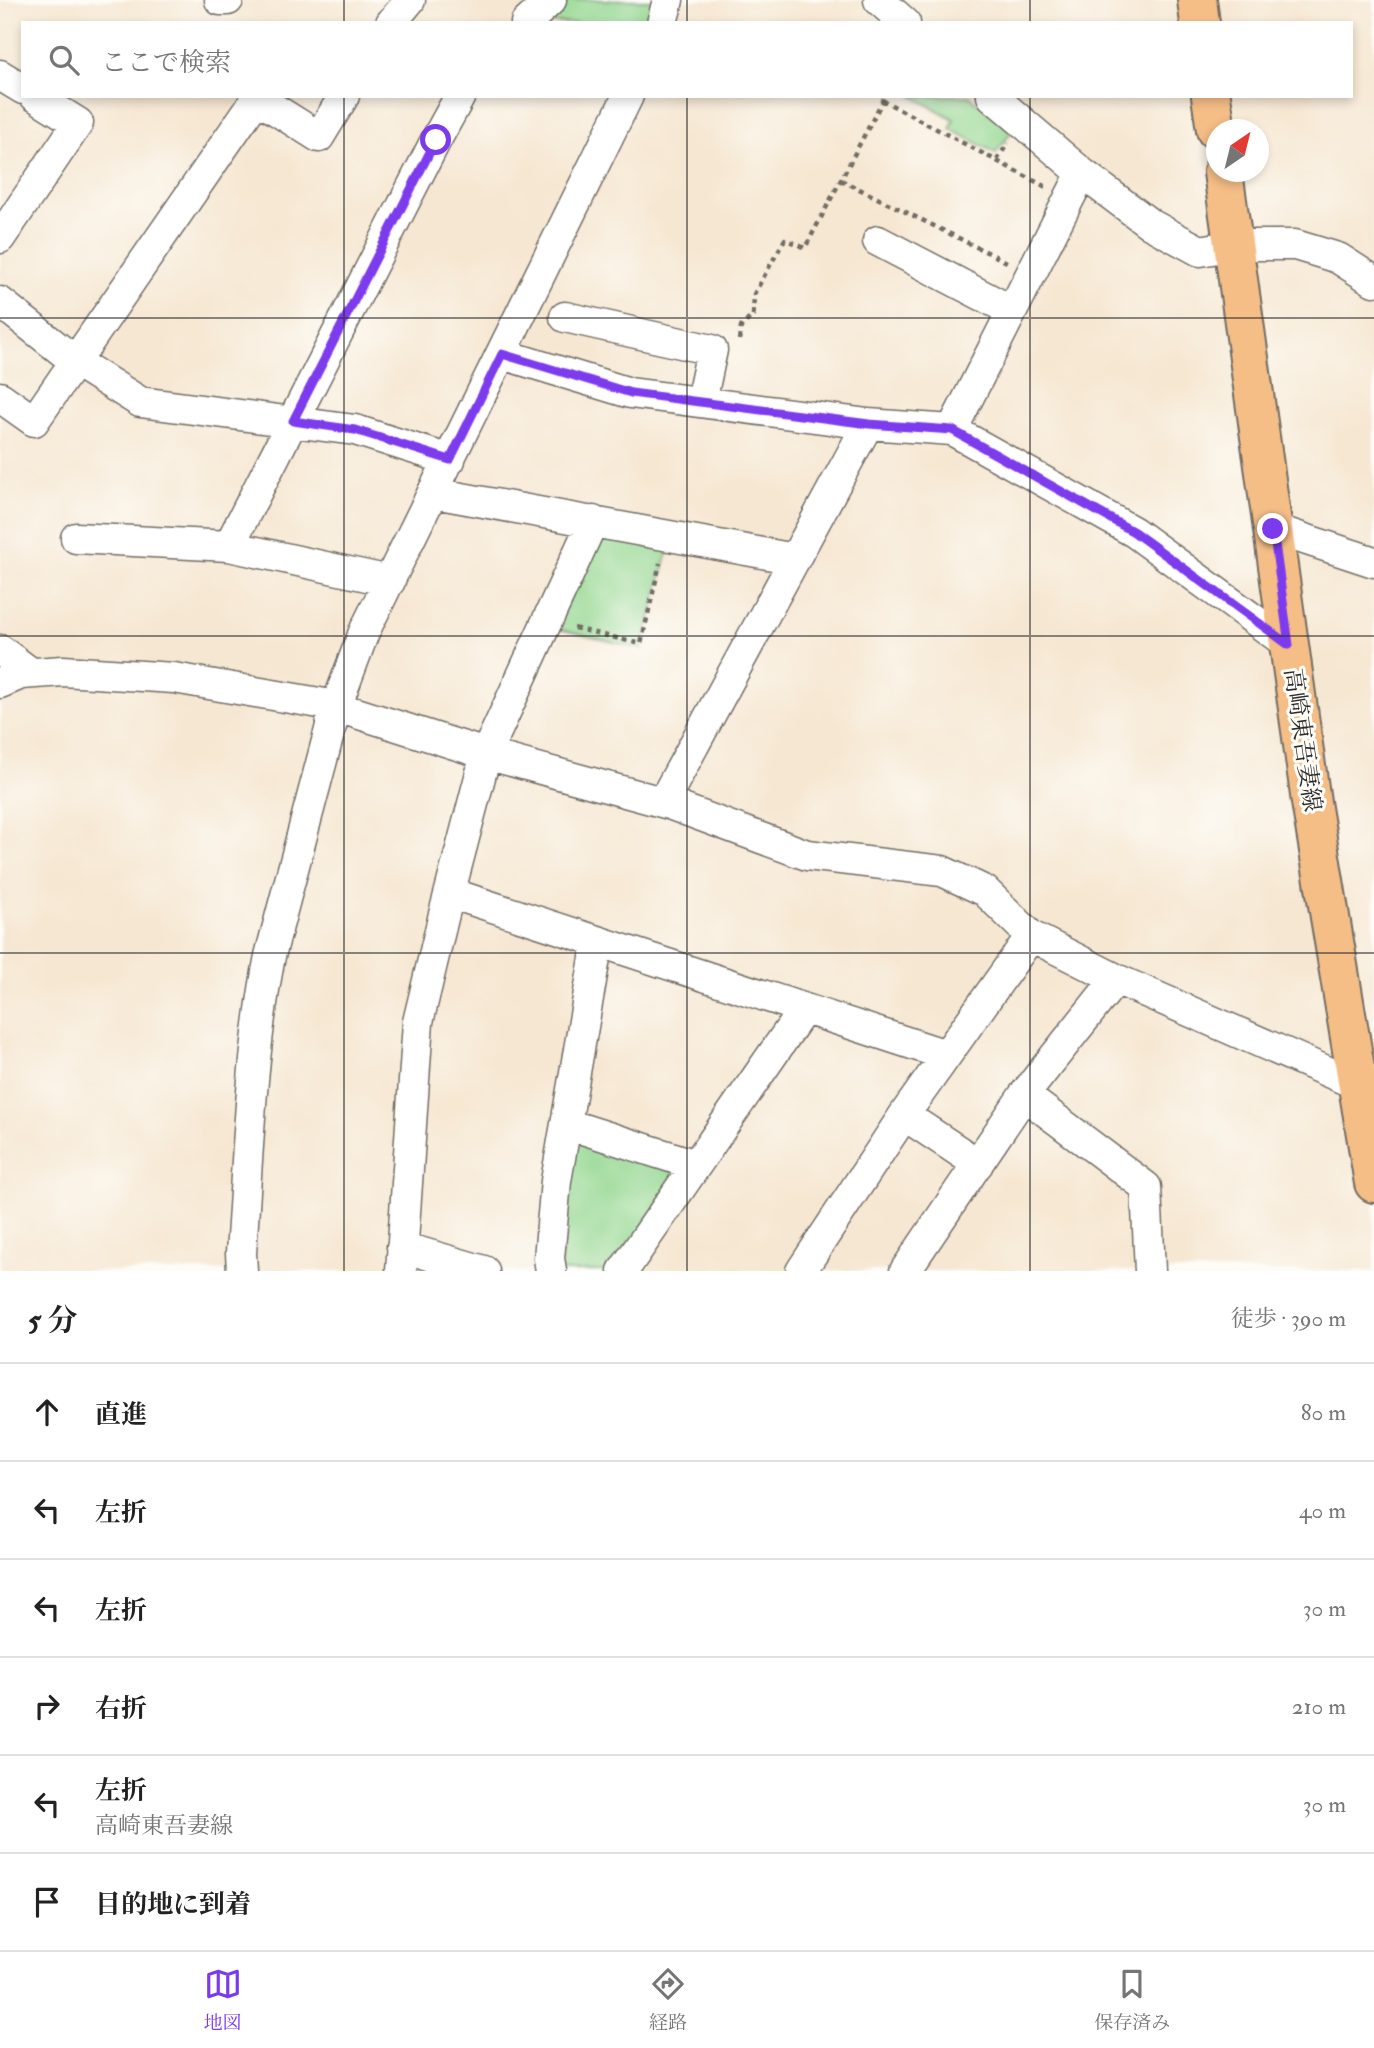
<!DOCTYPE html>
<html lang="ja">
<head>
<meta charset="utf-8">
<style>
	body { margin:0; font-family:"IM FELL Double Pica","Noto Serif JP",serif; background:#f2f2f2; color:#222 }
	.compass { position:absolute; left:1206px; top:119px; width:63px; height:63px; border-radius:50%; background:#fff; box-shadow:0 4px 10px #0003; rotate:35deg }
	.stop { position:absolute; width:21px; height:21px; margin:-16px; border:5px solid #7c3aed; border-radius:50%; background:#fff }
	.stop.end { background:#7c3aed; border-color:#fff; box-shadow:0 2px 7px #0008 }
	.list { margin:0; padding:0; list-style:none }
	h2 { display:flex; justify-content:space-between; align-items:center; height:91px; margin:0; padding:0 28px; font-size:30px }
	h2 small { font-size:23px; font-weight:400; color:#767676 }
	.list li { display:grid; grid-template-columns:46px 1fr auto; gap:21px; align-items:center; box-sizing:border-box; height:98px; padding:0 28px; border-top:2px solid #e0e0e0 }
	.list b { display:block; font-size:26px; white-space:nowrap }
	.list p { margin:0; font-size:23px; white-space:nowrap; color:#767676 }
	.list em { font-size:23px; font-style:normal; color:#767676 }
	.icon { flex:none; width:38px; height:38px; fill:none; stroke:currentColor; stroke-width:2; stroke-linecap:round; stroke-linejoin:round }
	.map { position:relative; flex:none; width:1374px; height:1271px; overflow:hidden }
	.search { position:absolute; background:#fff; box-shadow:0 4px 10px #0003; left:21px; right:21px; top:21px; height:77px; display:flex; align-items:center; gap:18px; box-sizing:border-box; padding:0 24px; border-radius:0px; color:#767676; font-size:26px }
	.sheet { height:679px; background:#fff }
	nav { display:flex; justify-content:space-around; align-items:center; box-sizing:border-box; height:98px; border-top:2px solid #e0e0e0; background:#fff; font-size:19px; color:#767676 }
	nav a { display:grid; justify-items:center; gap:4px }
	nav .on { color:#7c3aed }
	.map>svg:first-child { display:block }
	.green { fill:#93d790; stroke:#5f815e; stroke-width:2 }
	.lines { fill:none; stroke-linecap:round; stroke-linejoin:round }
	.minor-casing { stroke:#726d65; stroke-width:33 }
	.major-casing { stroke:#726d65; stroke-width:42 }
	.path { stroke:#726d65; stroke-width:4.5; stroke-dasharray:5 5; stroke-linecap:butt }
	.minor { stroke:#fff; stroke-width:30 }
	.major { stroke:#f6be87; stroke-width:38 }
	.route { stroke:#7c3aed; stroke-width:9 }
	.grid { fill:none; stroke:#2b2b2b; stroke-width:2; stroke-opacity:0.55 }
	.labels { text-anchor:middle; stroke-width:6; stroke-linejoin:round; paint-order:stroke }
	.street-label { font-size:24px; fill:#2b2b2b; stroke:#fdfcf7 }
</style>
</head>
<body>
<div class="map">
<svg width="1374" height="1271" viewBox="0 0 1374 1271">
	<rect width="100%" height="100%" fill="#fdfcf7"/>
	<filter id="ink" filterUnits="userSpaceOnUse"><feTurbulence type="fractalNoise" baseFrequency=".0143" numOctaves="2"/><feDisplacementMap in="SourceGraphic" scale="14" xChannelSelector="R" yChannelSelector="G"/><feConvolveMatrix kernelMatrix="1 2 1 2 8 2 1 2 1" color-interpolation-filters="sRGB"/></filter>
	<filter id="wash" filterUnits="userSpaceOnUse"><feTurbulence type="fractalNoise" baseFrequency=".00686" numOctaves="4" result="noise"/><feDisplacementMap in="SourceGraphic" scale="28" xChannelSelector="R" yChannelSelector="G"/><feGaussianBlur stdDeviation="1.57" result="paint"/><feColorMatrix in="noise" values="0 0 0 0 0 0 0 0 0 0 0 0 0 0 0 0 0 1.4 0 .05"/><feComposite in="paint" operator="in"/></filter>
	<g filter="url(#wash)">
		<rect width="100%" height="100%" fill="#f6e7d2"/>
		<!-- green -->
		<path class="green" d="M569 0H655L650 23H543Z
			M912 96H969L1011 132 996 153 950 129 954 119Z
			M603 530 670 544 642 649 554 628Z
			M579 1138 674 1168 678 1178 613 1271H560L571 1144Z"/>
	</g>
	<g filter="url(#ink)">
		<g class="lines">
			<!-- minor casing -->
			<g class="minor-casing">
				<path id="minor" d="M220 0H228
					M879 0 905 23
					M391 23 410 0
					M526 23 551 0
					M662 23 668 0
					M0 75 23 89
					M992 96 1082 173 1150 224 1200 251 1235 245H1295L1338 258 1374 281
					M0 238 78 123 35 96
					M878 241 1012 311
					M0 302 76 362 140 402 355 430 450 460
					M565 317 712 350 701 402
					M502 354 630 393 868 424 952 430 1134 532 1289 645
					M0 397 34 421 257 98 319 137 344 96
					M952 430 1082 173
					M434 493 795 559
					M1274 529 1374 562
					M76 538 229 546 390 581
					M229 546 436 140 460 96
					M0 650 31 673
					M0 683 21 674 63 671 174 678 331 705 486 754 669 804 807 855 942 871 985 891 1031 936 1116 979 1358 1085 1374 1080
					M663 802 868 424
					M450 893 946 1055
					M1024 1095 1146 1187 1150 1271
					M904 1115 978 1164
					M567 1124 696 1165
					M402 1247 484 1271
					M242 1271 241 1253C248 1154 251 1053 270 956L336 707 364 632 628 96
					M401 1271 418 1022 444 914 486 754 593 521
					M551 1271 549 1258 556 1181 598 941
					M623 1271 804 1009
					M801 1271 904 1115 1031 936
					M905 1271 1024 1095 1116 979"/>
			</g>
			<!-- major casing -->
			<g class="major-casing">
				<path id="major" d="M1197 0 1200 23
					M1211 96 1216 130
					M1223 172 1311 802 1374 1183"/>
			</g>
			<!-- path -->
			<path class="path" d="M882 100 1046 187
				M997 160 1008 143
				M841 180 1007 262
				M739 340 741 327 753 315 754 294 785 239 805 248 885 96
				M574 628 641 644 660 563"/>
			<!-- minor -->
			<use href="#minor" class="minor"/>
			<!-- major -->
			<use href="#major" class="major"/>
		</g>
	</g>
	<g class="lines" filter="url(#ink)">
		<!-- route -->
		<path class="route" d="M436 140 293 421 355 430 450 460 502 354 631 393 869 424 952 430 1134 532 1289 645 1273 529"/>
	</g>
	<!-- grid -->
	<path class="grid" d="M344 0V23M687 0V23M1030 0V23M344 96V1271M687 96V1271M1030 96V1271M0 318H1374M0 636H1374M0 953H1374"/>
	<g class="labels">
		<!-- street labels -->
		<g class="street-label">
			<text transform="translate(1303 740) rotate(82)" y="8">高崎東吾妻線</text>
		</g>
	</g>
</svg>
<svg class="compass" viewBox="-18 -18 36 36"><path d="M0-13l5 13h-10z" fill="#e53935"/><path d="M0 13l5-13h-10z" fill="#767676"/></svg>
<div class="stop" style="left:436px;top:140px"></div>
<div class="stop end" style="left:1273px;top:529px"></div>
<div class="search"><svg class="icon" aria-label="search" viewBox="0 0 24 24"><circle cx="10" cy="10" r="6"/><path d="M15 15l6 6"/></svg>ここで検索</div>
</div>
<section class="sheet">
<h2>5 分<small>徒歩 · 390 m</small></h2>
<ul class="list">
<li><svg class="icon" aria-label="ahead" viewBox="0 0 24 24"><path d="M12 20V5M6 11l6-6 6 6"/></svg><div><b>直進</b></div><em>80 m</em></li>
<li><svg class="icon" aria-label="left" viewBox="0 0 24 24"><path d="M17 20v-9H6M10 6l-5 5 5 5"/></svg><div><b>左折</b></div><em>40 m</em></li>
<li><svg class="icon" aria-label="left" viewBox="0 0 24 24"><path d="M17 20v-9H6M10 6l-5 5 5 5"/></svg><div><b>左折</b></div><em>30 m</em></li>
<li><svg class="icon" aria-label="right" viewBox="0 0 24 24"><path d="M7 20v-9h11M14 6l5 5-5 5"/></svg><div><b>右折</b></div><em>210 m</em></li>
<li><svg class="icon" aria-label="left" viewBox="0 0 24 24"><path d="M17 20v-9H6M10 6l-5 5 5 5"/></svg><div><b>左折</b><p>高崎東吾妻線</p></div><em>30 m</em></li>
<li><svg class="icon" aria-label="arrive" viewBox="0 0 24 24"><path d="M6 21V4h12l-3 4 3 4H6"/></svg><div><b>目的地に到着</b></div></li>
</ul>
</section>
<nav>
<a class="on"><svg class="icon" aria-label="map" viewBox="0 0 24 24"><path d="M3 6l6-2 6 2 6-2v14l-6 2-6-2-6 2zM9 4v14M15 6v14"/></svg>地図</a>
<a><svg class="icon" aria-label="directions" viewBox="0 0 24 24"><path d="M12 3l9 9-9 9-9-9zM9 14v-3h6M13 9l2 2-2 2"/></svg>経路</a>
<a><svg class="icon" aria-label="saved" viewBox="0 0 24 24"><path d="M7 4h10v16l-5-4-5 4z"/></svg>保存済み</a>
</nav>
</body>
</html>
